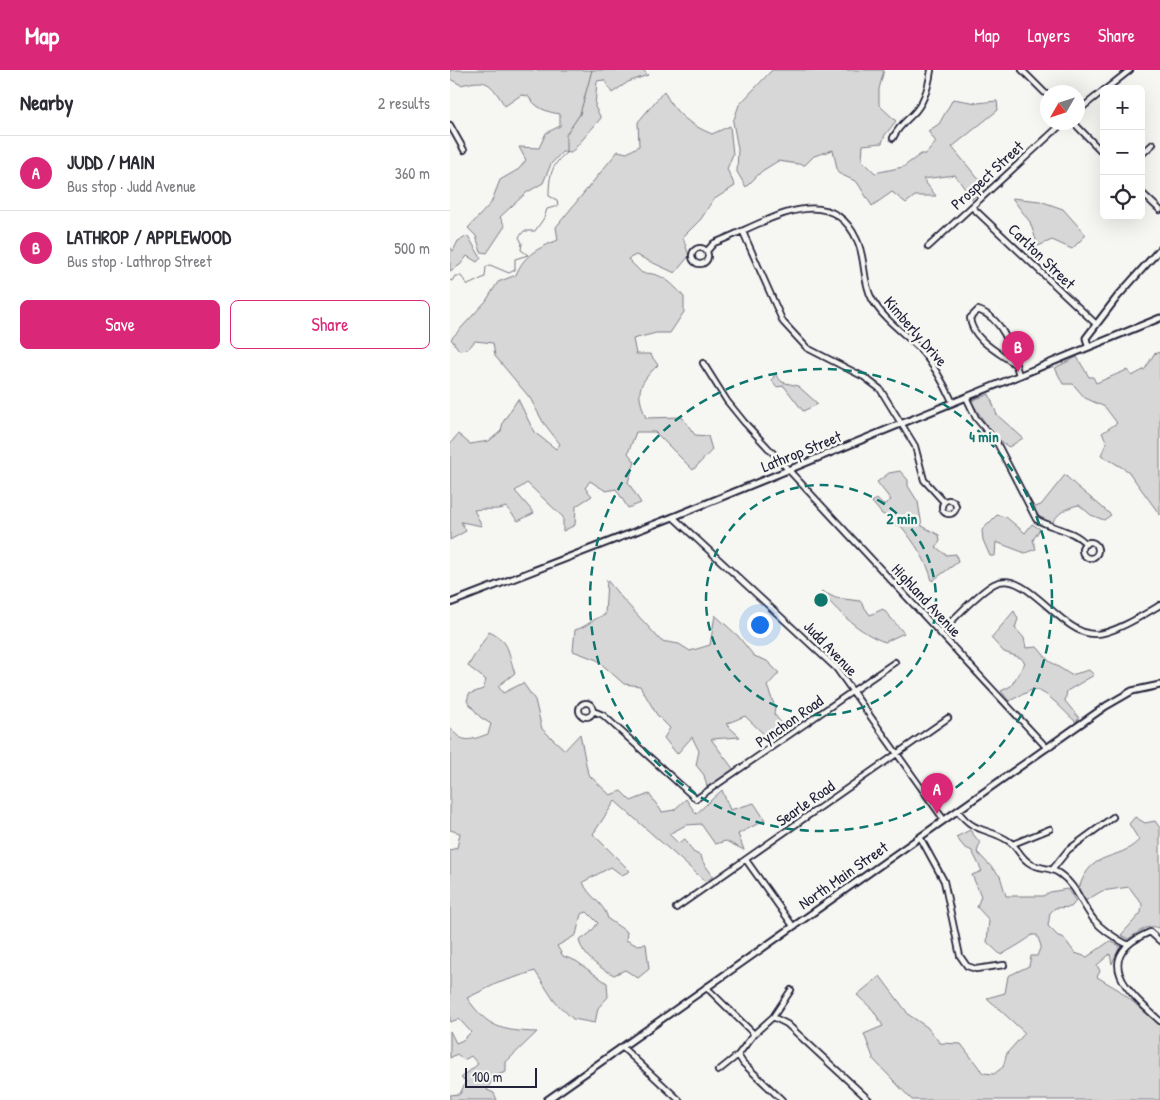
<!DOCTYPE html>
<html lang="en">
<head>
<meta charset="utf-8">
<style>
	body { margin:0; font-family:"Patrick Hand",sans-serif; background:#f2f2f3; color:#2b2b33 }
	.controls { position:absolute; right:15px; top:15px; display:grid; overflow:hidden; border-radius:8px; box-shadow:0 5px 20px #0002 }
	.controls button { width:45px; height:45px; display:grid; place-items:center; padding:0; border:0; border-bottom:1px solid #e1e1e2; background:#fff; color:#2b2b33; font:25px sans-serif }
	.compass { position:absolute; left:590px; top:15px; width:45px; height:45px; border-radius:50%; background:#fff; box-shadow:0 5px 20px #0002; rotate:231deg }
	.scale { position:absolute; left:15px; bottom:12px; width:72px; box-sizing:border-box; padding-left:5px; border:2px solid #22223b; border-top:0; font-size:14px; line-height:18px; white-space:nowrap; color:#22223b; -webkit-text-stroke:4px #f6f6f2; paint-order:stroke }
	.you { position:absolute; left:309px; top:554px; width:18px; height:18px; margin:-12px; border:4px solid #fff; border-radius:50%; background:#1a73e8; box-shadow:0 0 0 8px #1a73e833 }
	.badge { display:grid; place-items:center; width:32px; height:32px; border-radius:50%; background:#db2777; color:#fff; font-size:16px; font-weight:700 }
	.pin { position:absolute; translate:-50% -41px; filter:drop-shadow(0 1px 2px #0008) }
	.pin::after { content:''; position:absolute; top:26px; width:18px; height:15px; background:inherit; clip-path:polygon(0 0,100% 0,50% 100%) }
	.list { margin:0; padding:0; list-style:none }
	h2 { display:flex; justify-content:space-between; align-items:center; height:65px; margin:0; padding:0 20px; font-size:21px }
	h2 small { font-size:16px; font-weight:400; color:#7c7c81 }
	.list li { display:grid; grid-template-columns:32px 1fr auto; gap:15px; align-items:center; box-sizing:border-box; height:75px; padding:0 20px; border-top:1px solid #e1e1e2 }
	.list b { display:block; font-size:19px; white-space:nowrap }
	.list p { margin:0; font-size:16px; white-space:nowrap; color:#7c7c81 }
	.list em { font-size:16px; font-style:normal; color:#7c7c81 }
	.actions { display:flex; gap:10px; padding:15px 20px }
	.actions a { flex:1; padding:11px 0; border:1px solid #db2777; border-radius:8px; text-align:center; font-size:18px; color:#db2777 }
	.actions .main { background:#db2777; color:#fff }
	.icon { flex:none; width:28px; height:28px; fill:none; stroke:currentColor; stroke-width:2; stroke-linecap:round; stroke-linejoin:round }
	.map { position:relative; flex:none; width:710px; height:1030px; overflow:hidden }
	header { display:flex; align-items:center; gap:30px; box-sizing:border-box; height:70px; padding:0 25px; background:#db2777; color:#fff }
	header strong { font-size:24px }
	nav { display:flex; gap:28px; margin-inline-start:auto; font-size:18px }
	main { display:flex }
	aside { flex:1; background:#fff }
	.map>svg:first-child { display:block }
	.green { fill:#d7d7d7; stroke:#7c7c89 }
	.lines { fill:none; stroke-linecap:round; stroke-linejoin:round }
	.stream { stroke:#757583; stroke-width:1 }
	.minor-casing { stroke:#22223b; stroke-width:8 }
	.tertiary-casing { stroke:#22223b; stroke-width:9 }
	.minor { stroke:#f6f6f2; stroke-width:4.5 }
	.tertiary { stroke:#f6f6f2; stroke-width:5 }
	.ring { fill:none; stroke:#0f766e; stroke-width:2.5; stroke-dasharray:9 6 }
	.labels { text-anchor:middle; stroke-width:5; stroke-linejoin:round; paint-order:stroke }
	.street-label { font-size:16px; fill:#22223b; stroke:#f6f6f2 }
	.centre { fill:#0f766e; stroke:#f6f6f2; stroke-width:2.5 }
	.ring-label { font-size:15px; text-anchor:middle; font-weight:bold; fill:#0f766e; stroke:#f6f6f2; stroke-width:5; stroke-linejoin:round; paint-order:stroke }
</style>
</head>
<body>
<header>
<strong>Map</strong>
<nav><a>Map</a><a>Layers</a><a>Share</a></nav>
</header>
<main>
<aside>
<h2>Nearby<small>2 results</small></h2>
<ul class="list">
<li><span class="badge">A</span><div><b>JUDD / MAIN</b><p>Bus stop · Judd Avenue</p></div><em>360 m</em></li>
<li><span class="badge">B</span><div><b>LATHROP / APPLEWOOD</b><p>Bus stop · Lathrop Street</p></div><em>500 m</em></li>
</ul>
<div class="actions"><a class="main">Save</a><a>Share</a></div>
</aside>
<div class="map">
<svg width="710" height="1030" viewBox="0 0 710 1030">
	<rect width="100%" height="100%" fill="#f6f6f2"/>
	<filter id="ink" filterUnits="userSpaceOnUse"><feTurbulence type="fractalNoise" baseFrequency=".02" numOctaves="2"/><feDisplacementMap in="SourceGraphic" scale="10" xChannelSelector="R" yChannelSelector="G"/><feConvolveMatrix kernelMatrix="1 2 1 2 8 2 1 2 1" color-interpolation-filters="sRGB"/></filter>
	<g filter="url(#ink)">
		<!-- green -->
		<path class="green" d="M0 0H193L198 5 178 12 162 23 154 10 147 11 145 37 151 48 121 83 112 82 101 94 93 113 76 123 50 147 55 156 37 183 31 182 26 166 18 158 41 133 50 110 69 99 76 90 69 77 89 78 96 63 110 56V44C96 42 86 38 78 26L71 25 55 36C40 13 39 8 11 15L0 9Z
			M322 0H434L429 19V35L446 51 435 65 432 73 413 75 412 90 425 103 453 97 471 84H476L486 72 478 61 489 54 503 29 527 33 547 31 548 40 502 77 535 117 522 129 505 105 473 109 486 126H465L456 133 442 122 422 136 407 112 388 103 383 80 364 86 355 95 328 91 312 101 296 117 287 102 288 79 283 52 289 35Z
			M214 21C224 43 240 55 262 64L280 56 283 84 277 99 285 116 263 130 251 149 233 167 239 186 225 203 186 185 178 189 192 203C212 203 221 212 234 227V242L220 263H206L183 269 186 284H200L208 295C187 315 186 322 196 348L232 347 245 365 258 366 262 380 243 400 205 362H186L178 383 185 392 178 412 191 433 178 438 166 419 156 421 140 411 135 418 142 426 126 436 125 455 113 461V447L77 413 65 421 84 443 68 451 56 437C46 441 35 438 24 440L32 456 11 452 16 461 0 470V374L8 364 20 374 39 371 51 361 53 352 68 329 84 362 106 379 110 374 93 352 80 328 45 286 43 273 25 271 18 279 9 280 1 269 36 231 48 212 66 205C74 184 89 178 108 170L106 157 168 81 177 83 189 76 188 52Z
			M562 128 590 131 613 139 636 165 622 179 602 170 588 176 580 152Z
			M18 166 31 188 27 192 17 186 10 195 0 201V177L3 181 8 171Z
			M710 282V445L678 401 651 385 657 372 652 363 667 353 655 337 635 328 623 314H613L605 298 627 287 639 307H643L646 313 677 300 682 306 695 299 704 284Z
			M325 304 332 312 348 316 368 334 353 341 334 316 326 317 322 310Z
			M539 324 547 345 573 368 559 377C546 371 529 344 521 331Z
			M450 401 458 410V416L468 432 472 456 489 465 490 471 486 477 496 485 506 484 508 492 482 511C478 492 464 472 451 456L441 454 439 447 432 444 422 432 427 429 433 435 441 430 427 412 439 403Z
			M615 405C629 420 645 430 661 445L654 450 641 445 629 435C617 437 608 443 602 453L589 449 582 438 591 435Z
			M547 445 556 447 575 463 582 454 590 459 583 470 586 479 575 483 546 472 545 486H540L533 470 532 460Z
			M157 510C174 532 193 550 211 571L229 574 240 581 260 575 265 545 288 566 304 586 317 591 329 603 317 616 325 637 324 644 338 661 322 672 295 646 276 654 290 667 261 669 284 700 257 717 254 705 246 695 249 681 242 667 227 684 214 668 220 658 207 645 190 616 174 614 147 590 123 581 125 560C137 557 143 548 155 545Z
			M371 521 386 528 410 531 420 545 433 539 454 563 435 572C411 564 386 541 371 521Z
			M564 541 568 549 565 558 574 568 576 578 587 577 599 591 621 605 639 600 644 605 617 621 615 631 629 648 626 652C613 641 600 623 584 619L559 631 551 621 561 616 575 593 571 588 554 582 541 568Z
			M39 562C62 572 57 583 65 603L48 616 53 623 73 613 85 630 92 659 115 680 130 664 138 704 160 725 171 721 181 731 199 724 212 742 224 740 236 729 246 744 272 720 280 740 304 733 315 750 288 764 294 780 276 771 265 774 251 754 236 755 219 764 228 773 235 769 243 782 251 786 253 792 263 806 256 812 165 731 143 764 180 801 172 805 161 797 133 812C138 827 155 833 158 849L177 862 176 870 186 875 196 874 199 899 188 908 175 900 164 905C149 898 134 887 129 871L140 863 148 853 137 842 131 844 126 865 107 876 113 886 126 891 157 913 158 927 148 938 145 953 123 949 105 932 85 901 48 913 17 928C38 958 52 961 87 962L56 992V1002L44 1006 37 1020 44 1023 47 1030H0V1025L10 1024 16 1011 11 1008 28 994 21 986 14 990 7 984 0 988V961L6 973 13 970 21 962 9 949 0 952V780L7 778 10 763 0 760V657C12 675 21 670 38 664L41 654 30 647 17 631 19 624 33 619 36 610 18 596Z
			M685 747 695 753 705 751 710 758V859C699 852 688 863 678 869L671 865 691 843 692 834 679 817 652 821 635 831 629 818C642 778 667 793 689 770L679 754Z
			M520 760 530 773 527 782 550 806 556 826H593L600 822 617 819 626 831 621 837 605 838 600 843 598 856 608 866 613 867 625 883 637 887 660 871 670 876 662 894 660 884 647 895 650 901 647 907 669 920 710 955V1030H462L424 990 414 964 433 956 423 940 407 925 430 906 459 945 477 957 490 973 511 974 533 1003 544 1004 553 997 557 983 575 963 537 928 555 923 558 906 579 896 581 886H587L591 876 587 865H582C578 870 559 880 551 885L537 872 539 850 527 837 531 826 522 805 532 801 522 781 514 777 506 767Z"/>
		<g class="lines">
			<!-- stream -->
			<path class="stream" d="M0 210 2 211 5 206H11L18 215 35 207 36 197 40 195 59 203 65 200V189L78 185 71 180 72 173 69 167 74 161H85L94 148 97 139 108 136 107 130 99 126C99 107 101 95 116 83V65L130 44 142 0"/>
			<!-- minor casing -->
			<g class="minor-casing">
				<path id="minor" d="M572 0 598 26
					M656 19 680 0
					M628 41 654 20
					M623 52 654 84
					M0 55 14 80
					M443 68C448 57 455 52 463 44 474 33 479 15 481 0
					M691 85 703 74
					M691 122 710 140
					M522 137 646 254
					M293 162 333 252 357 278 414 307 430 319 465 376 474 410 494 432
					M478 177 614 52
					M242 186a8 8 0 1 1 16 0a8 8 0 1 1-16 0Z
					M257 181 264 173C309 157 378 106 407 170 416 188 412 211 422 229 433 249 453 262 469 278 484 295 494 313 503 333
					M253 293 277 331 294 352 597 678
					M566 295C550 283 522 270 520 248L528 240C555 249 562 282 569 305
					M516 327 526 348 547 373 586 449C602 459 623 459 636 474
					M492 437a7 7 0 1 1 14 0a7 7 0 1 1-14 0Z
					M223 447 386 598 494 750
					M632 480a8 8 0 1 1 16 0a8 8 0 1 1-16 0Z
					M490 562C506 548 526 524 544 514 576 497 610 564 644 564 662 565 695 544 710 535
					M129 640a7 7 0 1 1 14 0a7 7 0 1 1-14 0Z
					M143 641 153 645 246 729 445 592
					M508 741C525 765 539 757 560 772 568 778 571 789 581 794 590 799 601 797 610 804 626 815 632 835 644 850 653 861 665 868 678 875
					M470 767 494 811 510 886 517 896 526 899 554 895
					M563 774 600 759
					M296 790 343 856
					M602 800 618 780 663 747
					M226 838 498 648
					M710 871 700 862C639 888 679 923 710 951
					M256 917 304 964
					M323 947 337 954 419 1030
					M172 977 229 1030
					M288 985 293 993 332 1030
					M268 1001 288 985 304 964 323 947 341 920"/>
			</g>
			<!-- tertiary casing -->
			<g class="tertiary-casing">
				<path id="tertiary" d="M638 276 636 268 668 226 710 179
					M0 533 223 447 710 248
					M97 1030 656 636 682 621 710 615"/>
			</g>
			<!-- minor -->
			<use href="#minor" class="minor"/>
			<!-- tertiary -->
			<use href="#tertiary" class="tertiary"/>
		</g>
	</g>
	<!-- distance rings -->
	<g class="ring">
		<circle cx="371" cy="530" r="115"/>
		<circle cx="371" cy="530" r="231"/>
	</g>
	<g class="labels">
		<!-- street labels -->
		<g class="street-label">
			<text transform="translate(537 105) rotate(-43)" y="6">Prospect Street</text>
			<text transform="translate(592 186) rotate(44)" y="6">Carlton Street</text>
			<text transform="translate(466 261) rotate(49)" y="6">Kimberly Drive</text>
			<text transform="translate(351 381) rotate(-22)" y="6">Lathrop Street</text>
			<text transform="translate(477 530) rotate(47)" y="6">Highland Avenue</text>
			<text transform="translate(381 578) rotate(46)" y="6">Judd Avenue</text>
			<text transform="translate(339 651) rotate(-35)" y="6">Pynchon Road</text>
			<text transform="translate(355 733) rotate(-35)" y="6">Searle Road</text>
			<text transform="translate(393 805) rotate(-35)" y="6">North Main Street</text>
		</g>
	</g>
	<circle cx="371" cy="530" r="8" class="centre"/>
	<g class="ring-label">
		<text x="534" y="372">4 min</text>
		<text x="452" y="454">2 min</text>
	</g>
</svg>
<div class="controls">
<button>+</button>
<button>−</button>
<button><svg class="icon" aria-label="locate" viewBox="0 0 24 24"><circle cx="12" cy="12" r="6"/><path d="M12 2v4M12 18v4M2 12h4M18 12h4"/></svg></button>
</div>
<svg class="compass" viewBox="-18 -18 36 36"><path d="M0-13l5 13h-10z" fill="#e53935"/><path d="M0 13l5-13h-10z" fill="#7c7c81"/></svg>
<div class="scale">100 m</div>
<div class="you"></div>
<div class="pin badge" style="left:487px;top:744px">A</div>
<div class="pin badge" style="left:568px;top:302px">B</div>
</div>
</main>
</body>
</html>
